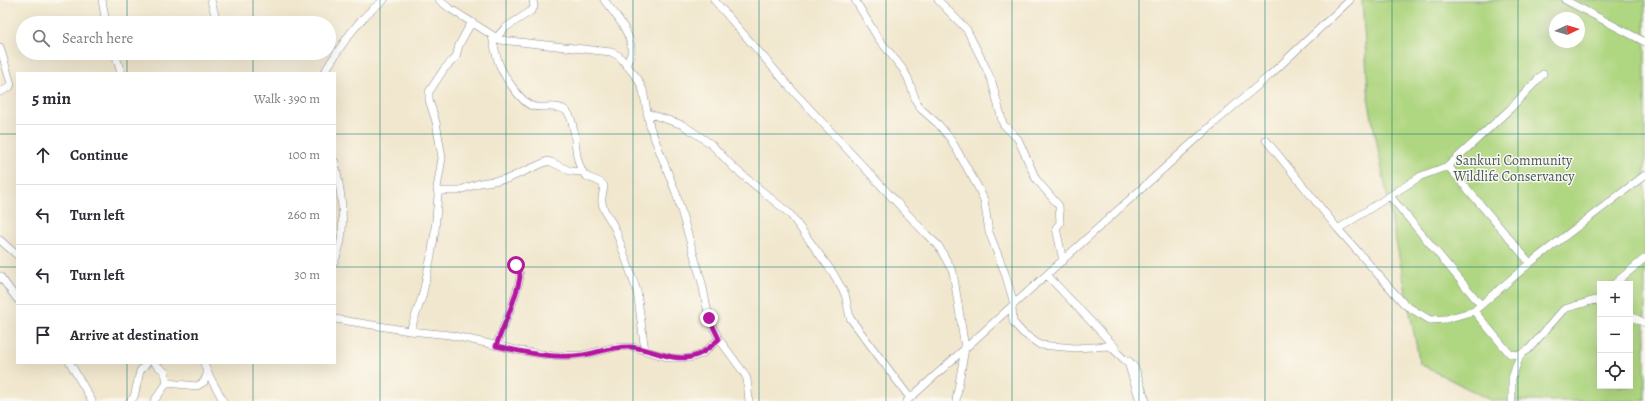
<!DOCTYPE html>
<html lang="en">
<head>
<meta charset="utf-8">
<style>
	body { margin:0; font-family:Alegreya,serif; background:#f2f2f3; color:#2b2b33 }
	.controls { position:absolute; right:12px; bottom:12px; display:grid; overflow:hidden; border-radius:0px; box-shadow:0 4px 16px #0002 }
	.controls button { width:36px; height:36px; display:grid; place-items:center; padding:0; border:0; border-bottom:1px solid #e1e1e2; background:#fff; color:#2b2b33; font:20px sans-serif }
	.compass { position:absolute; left:1549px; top:12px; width:36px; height:36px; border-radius:50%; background:#fff; box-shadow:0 4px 16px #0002; rotate:86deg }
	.stop { position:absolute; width:12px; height:12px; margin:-9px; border:3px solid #b5179e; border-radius:50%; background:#fff }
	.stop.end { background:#b5179e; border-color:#fff; box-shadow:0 1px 4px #0008 }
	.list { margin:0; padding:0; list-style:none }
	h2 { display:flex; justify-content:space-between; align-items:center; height:52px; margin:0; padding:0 16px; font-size:17px }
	h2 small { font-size:13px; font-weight:400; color:#7c7c81 }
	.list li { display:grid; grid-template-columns:26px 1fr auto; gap:12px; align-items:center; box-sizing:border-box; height:60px; padding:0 16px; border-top:1px solid #e1e1e2 }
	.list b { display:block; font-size:15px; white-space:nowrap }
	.list em { font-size:13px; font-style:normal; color:#7c7c81 }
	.icon { flex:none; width:22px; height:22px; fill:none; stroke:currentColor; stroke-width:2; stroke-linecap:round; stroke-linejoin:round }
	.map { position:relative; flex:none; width:1645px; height:401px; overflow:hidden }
	.search { position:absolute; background:#fff; box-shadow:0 4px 16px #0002; left:16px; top:16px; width:320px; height:44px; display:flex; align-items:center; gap:10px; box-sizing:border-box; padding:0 14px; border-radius:22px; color:#7c7c81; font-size:15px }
	.panel { position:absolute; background:#fff; box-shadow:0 4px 16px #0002; left:16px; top:72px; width:320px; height:292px; border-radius:0px }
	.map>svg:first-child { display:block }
	.green { fill:#afd680; stroke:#65826f; fill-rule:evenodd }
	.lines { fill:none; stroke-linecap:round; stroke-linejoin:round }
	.minor-casing { stroke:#868b96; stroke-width:8 }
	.minor { stroke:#fff; stroke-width:7 }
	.route { stroke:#b5179e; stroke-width:5 }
	.grid { fill:none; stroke:#0f766e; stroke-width:1; stroke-opacity:0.55 }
	.labels { text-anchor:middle; stroke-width:3; stroke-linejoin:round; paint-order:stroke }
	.park-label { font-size:14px; fill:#405966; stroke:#fbf7ec }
</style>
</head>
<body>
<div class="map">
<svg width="1645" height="401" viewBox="0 0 1645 401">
	<rect width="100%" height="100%" fill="#fbf7ec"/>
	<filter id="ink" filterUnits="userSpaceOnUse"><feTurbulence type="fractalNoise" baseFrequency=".025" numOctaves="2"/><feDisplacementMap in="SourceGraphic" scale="8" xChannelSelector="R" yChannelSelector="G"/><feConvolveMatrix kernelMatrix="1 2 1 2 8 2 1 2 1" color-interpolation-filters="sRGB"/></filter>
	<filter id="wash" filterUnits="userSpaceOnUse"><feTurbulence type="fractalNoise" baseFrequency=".012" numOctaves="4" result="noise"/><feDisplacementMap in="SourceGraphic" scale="16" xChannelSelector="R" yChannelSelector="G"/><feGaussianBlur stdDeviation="0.9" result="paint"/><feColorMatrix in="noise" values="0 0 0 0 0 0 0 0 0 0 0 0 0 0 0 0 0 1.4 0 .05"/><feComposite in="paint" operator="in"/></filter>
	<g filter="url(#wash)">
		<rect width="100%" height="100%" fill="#f1e7ce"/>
		<!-- green -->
		<path class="green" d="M1362 0H1645V401H1492L1420 364 1369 103ZM1555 18H1579V42H1555ZM1600 284H1630V386H1600Z"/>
	</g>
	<g filter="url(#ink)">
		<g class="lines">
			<!-- minor casing -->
			<g class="minor-casing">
				<path id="minor" d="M102 0 106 23
					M211 0 217 23
					M439 0 449 8 500 40 611 52 619 56 624 62 638 79 643 90 650 127 676 193 702 283 709 318 719 339 744 373 747 379 749 401
					M604 0C615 14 633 34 631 53 630 57 628 61 626 65
					M714 0 794 92 927 235 938 245 953 272 965 348 956 401
					M855 0 878 38 902 68 908 78 916 101 921 109 938 124 950 138 979 189 984 200 989 232 1005 273 1014 304
					M938 0 967 30 986 68 992 82 1003 124 1018 139 1036 179 1059 206 1060 223 1056 228 1063 261
					M1565 0 1645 42
					M492 36C494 45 496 57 500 66 504 76 521 102 532 106 542 109 556 104 565 110 576 117 574 148 578 160 579 164 582 173 586 176 591 180 600 179 604 186 604 191 601 196 602 202 603 213 612 220 616 231L637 291 645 351
					M496 38 505 28 531 11 534 7 533 0
					M0 47 11 84 10 87 0 92
					M115 53 121 73
					M324 73C340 47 358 18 384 0
					M647 113 683 125 711 144 734 168 790 214 833 273 845 294 850 318 910 398
					M1266 140 1338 229 1405 305 1430 320 1446 319 1474 311 1510 354 1520 355 1529 349 1564 309 1595 300 1600 302
					M335 162C340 187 345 214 341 240 340 247 337 254 335 261
					M1448 166 1530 263 1474 311
					M438 191H457L480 183 507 179 548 161 551 162 570 171 583 172
					M1390 196 1481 305
					M1338 229 1421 176 1448 166 1510 109 1543 74
					M0 240 17 255
					M1530 263 1645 175
					M1047 275 1116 348
					M0 276 17 299
					M1614 284 1645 258
					M1012 307 1013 322 1023 333 1040 345 1075 348 1110 346 1128 363 1140 401
					M1630 316 1645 323
					M335 319 410 331 450 335 521 351 554 356 583 355 616 347H633L670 358H690L702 354 719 339
					M410 331 422 297 431 256 435 231 438 195 437 188 442 158 436 122 429 100V92L444 69 456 57 459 45 471 23
					M496 346C504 324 516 300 520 277 520 272 519 269 516 265
					M1129 361 1135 368 1146 401
					M70 363 92 401
					M204 363C208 378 217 387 223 401
					M167 383 197 386 204 382 207 374
					M130 401 134 397 140 371 147 363
					M154 401 167 383 165 372 154 363
					M907 401 1213 124 1270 75 1350 0
					M1512 401V378L1520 355"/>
			</g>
			<!-- minor -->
			<use href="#minor" class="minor"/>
		</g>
	</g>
	<g class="lines" filter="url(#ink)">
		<!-- route -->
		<path class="route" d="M516 265C519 269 520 272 520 277 516 300 504 324 496 346L501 347C527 353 556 359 583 355 600 352 614 346 631 347 652 349 670 361 691 357 702 355 711 347 719 339L709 318"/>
	</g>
	<!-- grid -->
	<path class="grid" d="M127 0V23M253 0V23M380 0V401M506 0V401M633 0V401M759 0V401M886 0V401M1012 0V401M1139 0V401M1265 0V401M1392 0V401M1518 0V401M127 53V73M253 53V73M0 134H17M335 134H1645M0 267H17M335 267H1645M127 363V401M253 363V401"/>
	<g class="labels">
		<!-- park labels -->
		<g class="park-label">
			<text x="1514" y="165">Sankuri Community<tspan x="1514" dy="16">Wildlife Conservancy</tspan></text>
		</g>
	</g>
</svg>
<div class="controls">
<button>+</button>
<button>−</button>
<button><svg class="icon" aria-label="locate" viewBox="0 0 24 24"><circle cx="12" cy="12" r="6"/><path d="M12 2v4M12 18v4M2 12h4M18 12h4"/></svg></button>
</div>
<svg class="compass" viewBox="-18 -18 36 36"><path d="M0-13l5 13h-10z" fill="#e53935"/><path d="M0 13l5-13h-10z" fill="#7c7c81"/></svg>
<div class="stop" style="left:516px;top:265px"></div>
<div class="stop end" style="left:709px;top:318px"></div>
<div class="search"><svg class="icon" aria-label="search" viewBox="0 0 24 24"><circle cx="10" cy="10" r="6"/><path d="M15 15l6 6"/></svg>Search here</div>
<section class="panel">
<h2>5 min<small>Walk · 390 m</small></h2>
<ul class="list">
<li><svg class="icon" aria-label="ahead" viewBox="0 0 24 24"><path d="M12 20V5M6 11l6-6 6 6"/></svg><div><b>Continue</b></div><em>100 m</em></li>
<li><svg class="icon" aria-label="left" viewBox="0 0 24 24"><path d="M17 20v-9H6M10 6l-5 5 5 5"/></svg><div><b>Turn left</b></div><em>260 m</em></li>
<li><svg class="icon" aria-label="left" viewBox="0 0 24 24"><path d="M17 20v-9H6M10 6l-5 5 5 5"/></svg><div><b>Turn left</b></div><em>30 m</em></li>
<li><svg class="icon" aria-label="arrive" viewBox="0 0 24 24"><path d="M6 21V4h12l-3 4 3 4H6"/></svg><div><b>Arrive at destination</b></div></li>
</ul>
</section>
</div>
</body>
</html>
